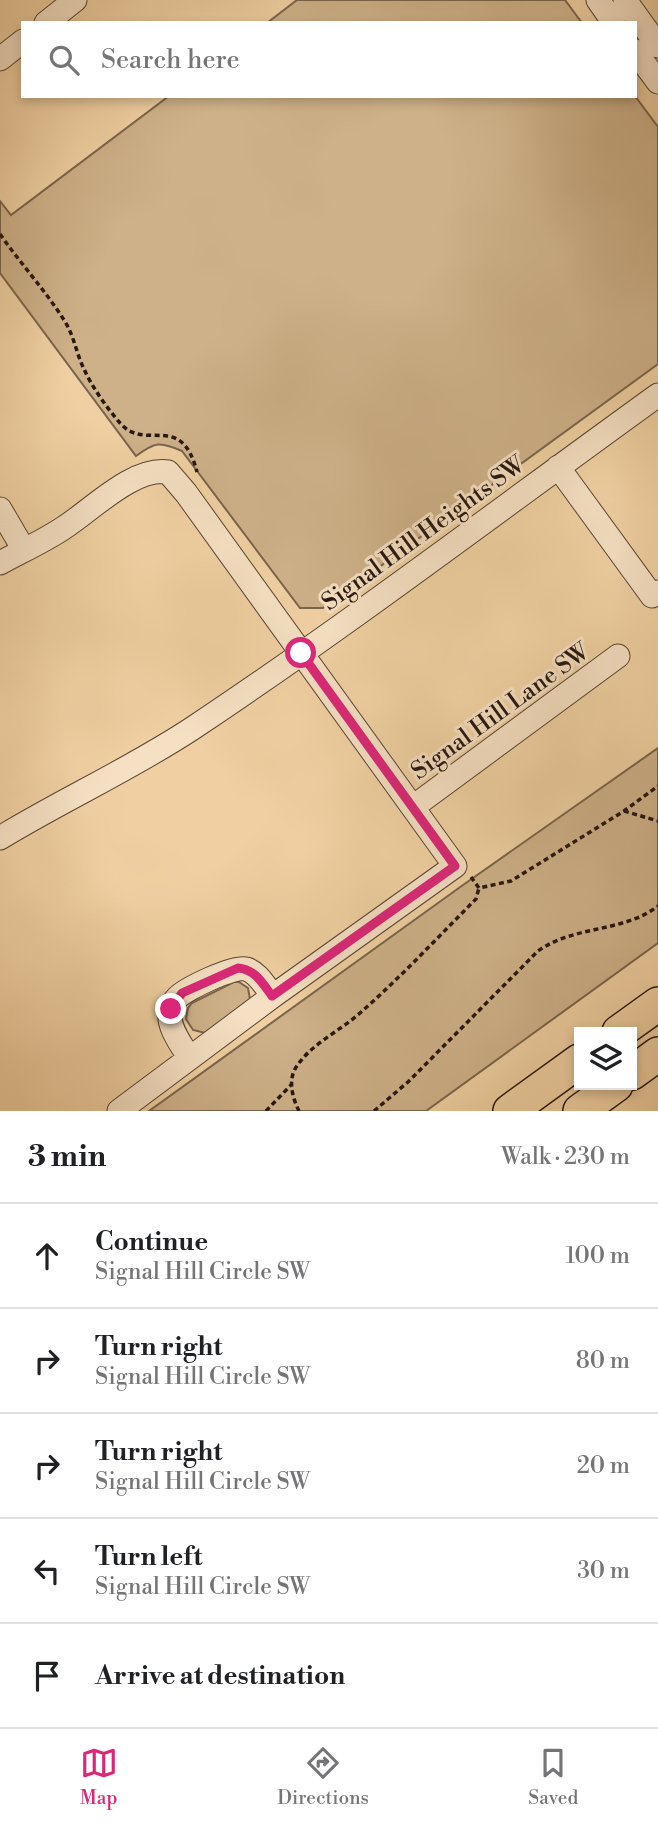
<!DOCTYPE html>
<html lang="en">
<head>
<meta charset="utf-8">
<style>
	body { margin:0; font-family:"Libre Bodoni",serif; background:#f6f6f6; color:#202124 }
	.controls { position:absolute; right:21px; bottom:21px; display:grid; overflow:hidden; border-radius:0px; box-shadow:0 4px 10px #0003 }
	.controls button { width:63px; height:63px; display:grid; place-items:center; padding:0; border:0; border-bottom:2px solid #e0e0e0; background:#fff; color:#202124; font:35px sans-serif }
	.stop { position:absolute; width:21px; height:21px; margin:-16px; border:5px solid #db2777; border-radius:50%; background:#fff }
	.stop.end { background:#db2777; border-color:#fff; box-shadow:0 2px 7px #0008 }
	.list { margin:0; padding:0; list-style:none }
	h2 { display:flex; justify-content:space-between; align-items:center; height:91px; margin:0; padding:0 28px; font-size:30px }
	h2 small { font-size:23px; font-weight:400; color:#757577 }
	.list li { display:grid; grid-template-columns:46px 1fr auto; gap:21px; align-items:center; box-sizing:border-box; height:105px; padding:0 28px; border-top:2px solid #e0e0e0 }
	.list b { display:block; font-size:26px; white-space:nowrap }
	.list p { margin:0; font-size:23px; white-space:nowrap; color:#757577 }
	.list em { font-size:23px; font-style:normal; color:#757577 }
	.icon { flex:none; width:38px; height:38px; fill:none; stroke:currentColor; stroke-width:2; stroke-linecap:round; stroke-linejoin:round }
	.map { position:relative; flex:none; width:658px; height:1111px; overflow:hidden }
	.search { position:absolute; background:#fff; box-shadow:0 4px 10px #0003; left:21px; right:21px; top:21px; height:77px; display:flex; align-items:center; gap:18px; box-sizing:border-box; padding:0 24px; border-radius:0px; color:#757577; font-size:26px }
	.sheet { height:616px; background:#fff }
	nav { display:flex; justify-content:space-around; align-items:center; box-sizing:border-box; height:98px; border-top:2px solid #e0e0e0; background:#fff; font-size:19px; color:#757577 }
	nav a { display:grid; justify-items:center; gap:4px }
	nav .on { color:#db2777 }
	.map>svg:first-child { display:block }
	.green { fill:#ceb189; stroke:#7a644c; stroke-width:2 }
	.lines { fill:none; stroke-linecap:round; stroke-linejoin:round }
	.minor-casing { stroke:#584534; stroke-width:25 }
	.highway-casing { stroke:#26170f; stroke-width:36 }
	.path { stroke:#26170f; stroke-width:3.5; stroke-dasharray:5 3.5; stroke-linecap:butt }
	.minor { stroke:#f5e0c3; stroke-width:23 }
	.highway { stroke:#f0d0a2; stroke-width:33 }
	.route { stroke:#db2777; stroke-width:9 }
	.labels { text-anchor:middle; stroke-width:6; stroke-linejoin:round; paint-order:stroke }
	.street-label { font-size:24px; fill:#26170f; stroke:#f5e0c3 }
</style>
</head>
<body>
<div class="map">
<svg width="658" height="1111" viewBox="0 0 658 1111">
	<rect width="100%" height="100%" fill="#f0d0a2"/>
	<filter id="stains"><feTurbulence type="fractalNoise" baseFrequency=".00286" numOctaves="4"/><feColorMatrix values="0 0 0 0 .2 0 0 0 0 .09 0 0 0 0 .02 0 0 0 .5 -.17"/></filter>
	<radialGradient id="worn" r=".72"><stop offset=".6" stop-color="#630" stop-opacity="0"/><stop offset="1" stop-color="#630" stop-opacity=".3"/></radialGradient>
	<!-- green -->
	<path class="green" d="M297 0H565L582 23H267Z
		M169 96H635L658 127V364L323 608H300L182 451C160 441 155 442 136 456L0 273V201L11 215Z
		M658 748V943L426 1111H149L463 885Z
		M234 982H239L248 988 250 999 247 1004 205 1033 193 1030 186 1019 188 1008 192 1003Z"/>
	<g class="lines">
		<!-- minor casing -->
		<g class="minor-casing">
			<path id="minor" d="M598 0 614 23
				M625 0 658 46
				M46 23 75 0
				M635 51 658 82
				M0 59 23 41
				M558 467 652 596 658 592
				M0 509 24 550
				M0 563C20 552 42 542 62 529 91 511 132 467 168 472L186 493 455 866 273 996 119 1111
				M413 807 618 656
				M0 838C64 799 131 769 193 728 352 622 504 506 658 395
				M189 1058C182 1045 168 1028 170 1013 171 1007 173 1002 177 998 185 989 235 965 246 969 258 972 266 988 273 996"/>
		</g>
		<!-- highway casing -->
		<g class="highway-casing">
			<path id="highway" d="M619 1032 658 1004
				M632 1073 658 1054
				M510 1111 579 1061
				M580 1111 616 1085"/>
		</g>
		<!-- path -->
		<path class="path" d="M0 234C20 263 45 290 64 320 74 335 76 353 84 369 92 387 107 408 120 423 146 453 181 410 197 472
			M624 811 658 821
			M471 877 479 888 511 881 624 811 658 786
			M266 1111 292 1084
			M299 1111C293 1099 288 1082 295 1069 309 1045 340 1031 360 1013 401 977 438 937 476 899L479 888
			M374 1111 408 1082 538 951C574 925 623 933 658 906"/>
		<!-- minor -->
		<use href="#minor" class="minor"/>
		<!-- highway -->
		<use href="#highway" class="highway"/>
	</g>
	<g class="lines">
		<!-- route -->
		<path class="route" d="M171 1009 182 993 238 968C255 969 263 984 272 996L455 866 301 653"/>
	</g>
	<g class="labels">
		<!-- street labels -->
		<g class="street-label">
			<text transform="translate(423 533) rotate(-36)" y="8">Signal Hill Heights SW</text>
			<text transform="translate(500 711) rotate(-36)" y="8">Signal Hill Lane SW</text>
		</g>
	</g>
	<rect width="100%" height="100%" filter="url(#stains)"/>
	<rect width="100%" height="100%" fill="url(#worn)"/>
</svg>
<div class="controls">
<button><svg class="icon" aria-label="layers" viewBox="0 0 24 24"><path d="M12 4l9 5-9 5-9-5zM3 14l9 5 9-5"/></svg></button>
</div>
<div class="stop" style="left:301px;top:653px"></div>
<div class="stop end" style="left:171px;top:1009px"></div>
<div class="search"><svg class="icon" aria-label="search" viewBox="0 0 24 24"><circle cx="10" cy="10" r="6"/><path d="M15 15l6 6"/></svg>Search here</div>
</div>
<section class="sheet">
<h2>3 min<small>Walk · 230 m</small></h2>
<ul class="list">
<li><svg class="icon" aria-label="ahead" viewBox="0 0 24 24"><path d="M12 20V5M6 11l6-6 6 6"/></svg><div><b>Continue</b><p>Signal Hill Circle SW</p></div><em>100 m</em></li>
<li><svg class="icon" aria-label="right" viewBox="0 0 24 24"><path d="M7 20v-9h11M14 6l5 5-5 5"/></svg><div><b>Turn right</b><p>Signal Hill Circle SW</p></div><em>80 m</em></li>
<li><svg class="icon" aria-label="right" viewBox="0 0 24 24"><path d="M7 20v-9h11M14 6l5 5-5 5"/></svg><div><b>Turn right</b><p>Signal Hill Circle SW</p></div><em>20 m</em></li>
<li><svg class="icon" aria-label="left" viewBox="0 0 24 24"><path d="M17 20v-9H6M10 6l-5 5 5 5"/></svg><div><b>Turn left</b><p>Signal Hill Circle SW</p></div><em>30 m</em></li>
<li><svg class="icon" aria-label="arrive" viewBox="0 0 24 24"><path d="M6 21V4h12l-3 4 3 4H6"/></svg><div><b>Arrive at destination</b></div></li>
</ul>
</section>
<nav>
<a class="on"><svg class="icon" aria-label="map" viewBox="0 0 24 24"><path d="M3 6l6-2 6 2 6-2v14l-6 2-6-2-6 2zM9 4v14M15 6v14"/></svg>Map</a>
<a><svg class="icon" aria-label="directions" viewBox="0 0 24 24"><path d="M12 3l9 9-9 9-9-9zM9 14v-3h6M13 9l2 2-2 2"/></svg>Directions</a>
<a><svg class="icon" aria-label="saved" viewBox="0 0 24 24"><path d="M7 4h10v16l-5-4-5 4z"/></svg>Saved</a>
</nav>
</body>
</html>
